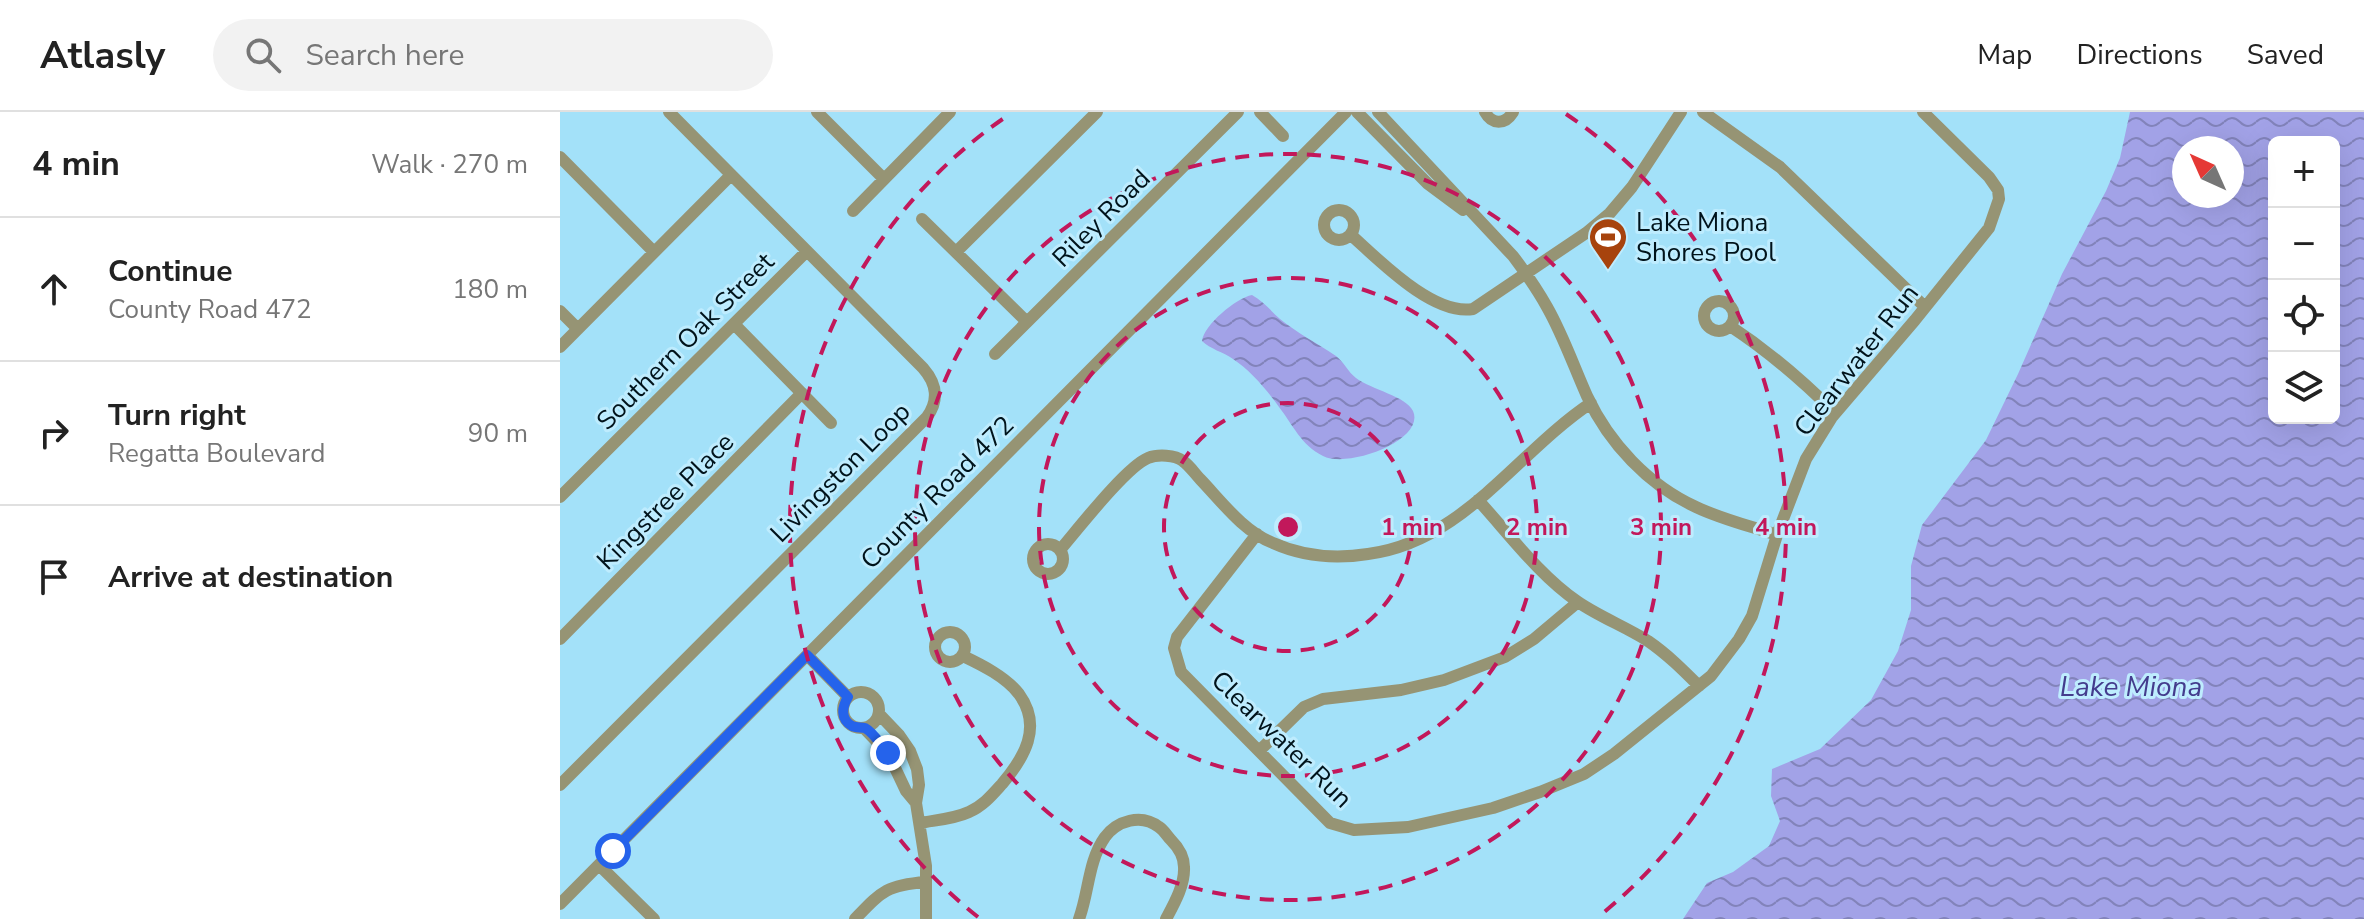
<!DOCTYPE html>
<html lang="en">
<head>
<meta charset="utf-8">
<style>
	body { margin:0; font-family:"Nunito Sans",sans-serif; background:#f2f2f2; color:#222 }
	.controls { position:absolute; right:24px; top:24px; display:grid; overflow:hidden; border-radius:12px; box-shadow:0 8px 32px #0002 }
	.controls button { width:72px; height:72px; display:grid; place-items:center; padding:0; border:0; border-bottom:2px solid #e0e0e0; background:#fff; color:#222; font:40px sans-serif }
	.compass { position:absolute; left:1612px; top:24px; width:72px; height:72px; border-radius:50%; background:#fff; box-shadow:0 8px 32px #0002; rotate:315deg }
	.stop { position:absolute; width:24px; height:24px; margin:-18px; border:6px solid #2563eb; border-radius:50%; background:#fff }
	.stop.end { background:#2563eb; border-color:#fff; box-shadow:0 2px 8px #0008 }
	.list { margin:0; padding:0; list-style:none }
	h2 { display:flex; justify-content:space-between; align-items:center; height:104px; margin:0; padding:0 32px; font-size:34px }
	h2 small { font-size:26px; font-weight:400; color:#767676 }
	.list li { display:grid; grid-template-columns:52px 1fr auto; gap:24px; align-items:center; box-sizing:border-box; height:144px; padding:0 32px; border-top:2px solid #e0e0e0 }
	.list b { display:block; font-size:30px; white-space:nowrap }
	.list p { margin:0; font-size:26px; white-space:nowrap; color:#767676 }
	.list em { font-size:26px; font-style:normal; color:#767676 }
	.icon { flex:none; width:44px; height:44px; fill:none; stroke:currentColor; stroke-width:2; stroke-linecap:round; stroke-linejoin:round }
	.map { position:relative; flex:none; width:1804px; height:807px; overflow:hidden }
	header { display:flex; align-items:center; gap:48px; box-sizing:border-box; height:112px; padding:0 40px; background:#fff; border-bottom:2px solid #e0e0e0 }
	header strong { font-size:38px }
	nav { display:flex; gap:44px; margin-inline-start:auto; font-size:28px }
	.search { width:560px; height:72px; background:#f2f2f2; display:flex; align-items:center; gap:20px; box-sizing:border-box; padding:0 28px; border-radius:44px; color:#767676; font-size:30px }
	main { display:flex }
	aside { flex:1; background:#fff }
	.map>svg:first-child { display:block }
	.water { fill:url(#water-waves); fill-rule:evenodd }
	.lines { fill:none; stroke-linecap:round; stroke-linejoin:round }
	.minor { stroke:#969474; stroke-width:12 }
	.route { stroke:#2563eb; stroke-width:10 }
	.ring { fill:none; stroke:#c2185b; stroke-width:4; stroke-dasharray:14 10 }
	.labels { text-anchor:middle; stroke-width:6; stroke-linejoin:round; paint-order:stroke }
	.street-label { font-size:26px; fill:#00131b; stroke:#beecfe }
	.poi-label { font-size:26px; fill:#00131b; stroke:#beecfe; text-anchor:start }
	.water-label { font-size:28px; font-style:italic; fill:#443c8d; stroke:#beecfe }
	.centre { fill:#c2185b; stroke:#beecfe; stroke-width:4 }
	.ring-label { font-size:24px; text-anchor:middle; font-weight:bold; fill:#c2185b; stroke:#beecfe; stroke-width:6; stroke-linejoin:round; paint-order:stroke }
</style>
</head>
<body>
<header>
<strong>Atlasly</strong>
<div class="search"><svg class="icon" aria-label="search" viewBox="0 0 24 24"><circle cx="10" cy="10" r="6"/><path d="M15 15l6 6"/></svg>Search here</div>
<nav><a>Map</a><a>Directions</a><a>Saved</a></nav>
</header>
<main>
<aside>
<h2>4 min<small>Walk · 270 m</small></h2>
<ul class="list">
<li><svg class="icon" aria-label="ahead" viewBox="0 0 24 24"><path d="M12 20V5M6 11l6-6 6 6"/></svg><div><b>Continue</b><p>County Road 472</p></div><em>180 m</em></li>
<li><svg class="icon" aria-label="right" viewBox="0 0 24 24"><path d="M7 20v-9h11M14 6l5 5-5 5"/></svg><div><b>Turn right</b><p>Regatta Boulevard</p></div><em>90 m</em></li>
<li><svg class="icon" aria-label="arrive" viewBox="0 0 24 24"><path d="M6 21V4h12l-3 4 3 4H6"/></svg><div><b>Arrive at destination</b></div></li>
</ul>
</aside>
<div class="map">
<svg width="1804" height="807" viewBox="0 0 1804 807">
	<defs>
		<pattern id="water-waves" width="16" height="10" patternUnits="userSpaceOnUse" patternTransform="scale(2)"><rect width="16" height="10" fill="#a2a2e7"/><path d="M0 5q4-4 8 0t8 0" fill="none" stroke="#8283ba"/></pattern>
	</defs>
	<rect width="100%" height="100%" fill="#a3e1f9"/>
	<!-- water -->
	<path class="water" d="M1570 0H1804V807H1123L1147 771 1173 760 1209 734 1220 709 1211 684 1212 657 1260 637 1311 588 1338 539 1351 498V454L1362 413 1426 328 1458 262 1502 162 1546 79 1560 46ZM1774 30V306H1714V30ZM1672 36V84H1624V36Z
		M692 183C703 189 711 199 720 207 737 221 757 231 776 244 784 250 788 260 796 266 812 278 846 284 853 299 866 328 788 357 763 344 741 333 733 313 719 295 707 278 690 258 673 247 663 240 650 237 642 229 644 213 676 186 692 183Z"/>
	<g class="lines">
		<!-- minor -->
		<path class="minor" d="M257 0 324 67
			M700 0 723 24
			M797 0 868 72 903 98
			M818 0 953 144C965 160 977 177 987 195 1003 223 1014 255 1027 284 1049 331 1088 373 1136 395 1161 407 1190 414 1217 423
			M925 0C932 13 945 13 953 0
			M1143 0 1220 55 1365 195
			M0 45 94 140
			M764 113a15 15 0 1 1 30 0a15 15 0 1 1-30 0Z
			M293 99 390 0
			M362 107 467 210
			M791 123C819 148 873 204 913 197L1026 121 1050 101 1072 75 1121 0
			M396 140 537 0
			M1144 204a15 15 0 1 1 30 0a15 15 0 1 1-30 0Z
			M0 199 18 217
			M174 212 271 311
			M1170 214C1208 239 1242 268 1275 301
			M0 235 171 63
			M435 242 678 0
			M0 385 247 139
			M918 388C949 422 979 463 1018 490 1040 505 1066 515 1088 529 1107 542 1123 558 1139 574
			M697 422 617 525 614 536 621 560 770 711 794 718 848 715 933 696 980 680 1024 662 1054 642 1151 564 1179 527 1192 504 1217 423 1246 347 1272 305 1355 208 1429 116 1439 87 1438 78 1429 65 1363 0
			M473 447a15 15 0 1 1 30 0a15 15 0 1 1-30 0Z
			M500 438C518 417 566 355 588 346 598 342 615 343 623 349 630 354 635 362 640 367 662 390 683 419 713 431 742 444 776 447 808 442 903 430 956 341 1031 291
			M375 535a15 15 0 1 1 30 0a15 15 0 1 1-30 0Z
			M0 527 242 281
			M247 543 288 585
			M283 598a18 18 0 1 1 36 0a18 18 0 1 1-36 0Z
			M319 602 339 623 350 639 357 657 359 673 356 691 366 754V807
			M304 616 328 641 346 679 356 691
			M699 639 744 595 763 587 841 578 884 568 945 545 974 527 1018 490
			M0 673 367 305C379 288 377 272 363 256L109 0
			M360 711C376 708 394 707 409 700 423 694 432 683 442 672 464 646 483 615 459 582 446 565 422 553 403 544
			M39 753 94 807
			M0 792 786 0
			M295 807C321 780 326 773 366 770
			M519 807C529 780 528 749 545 725 557 709 581 701 599 715 604 718 607 724 611 728 619 736 624 744 624 755 625 773 614 792 606 807"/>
	</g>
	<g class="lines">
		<!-- route -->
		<path class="route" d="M53 739 247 543 288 585C282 595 280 607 292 614 296 616 301 615 305 616 313 620 322 634 328 641"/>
	</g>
	<!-- distance rings -->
	<g class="ring">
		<circle cx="728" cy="415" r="124"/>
		<circle cx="728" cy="415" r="249"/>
		<circle cx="728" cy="415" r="373"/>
		<path d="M418 805A498 498 0 0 1 450 2M1006 2A498 498 0 0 1 1038 805"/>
	</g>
	<!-- icons -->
	<defs>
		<g id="stadium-pin" transform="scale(2)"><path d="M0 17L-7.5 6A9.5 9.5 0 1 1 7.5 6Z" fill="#a7430d" stroke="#beecfe"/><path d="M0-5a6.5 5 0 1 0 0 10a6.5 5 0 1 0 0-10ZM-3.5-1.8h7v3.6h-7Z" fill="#fff"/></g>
	</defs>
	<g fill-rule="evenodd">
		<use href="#stadium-pin" x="1048" y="125"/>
	</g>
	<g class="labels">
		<!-- street labels -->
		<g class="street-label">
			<text transform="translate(541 106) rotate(-45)" y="9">Riley Road</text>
			<text transform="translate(125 229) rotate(-45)" y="9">Southern Oak Street</text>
			<text transform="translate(1296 248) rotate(-52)" y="9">Clearwater Run</text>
			<text transform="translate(280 360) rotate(-45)" y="9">Livingston Loop</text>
			<text transform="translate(377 380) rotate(-45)" y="9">County Road 472</text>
			<text transform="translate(105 389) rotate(-45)" y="9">Kingstree Place</text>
			<text transform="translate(722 627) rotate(44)" y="9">Clearwater Run</text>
		</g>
		<!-- poi labels -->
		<g class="poi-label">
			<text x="1076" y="119">Lake Miona<tspan x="1076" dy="30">Shores Pool</tspan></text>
		</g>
		<!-- water labels -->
		<g class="water-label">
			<text x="1571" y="584">Lake Miona</text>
		</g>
	</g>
	<circle cx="728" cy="415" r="12" class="centre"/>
	<g class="ring-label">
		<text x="852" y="423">1 min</text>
		<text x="977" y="423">2 min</text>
		<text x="1101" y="423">3 min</text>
		<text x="1226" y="423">4 min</text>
	</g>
</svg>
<div class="controls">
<button>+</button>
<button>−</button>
<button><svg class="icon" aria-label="locate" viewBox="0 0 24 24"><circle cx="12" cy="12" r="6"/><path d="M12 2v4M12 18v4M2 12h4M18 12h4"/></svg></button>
<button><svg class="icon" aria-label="layers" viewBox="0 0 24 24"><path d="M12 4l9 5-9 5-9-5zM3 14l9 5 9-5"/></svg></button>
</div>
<svg class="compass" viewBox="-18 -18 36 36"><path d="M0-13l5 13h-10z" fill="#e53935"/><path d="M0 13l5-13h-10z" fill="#767676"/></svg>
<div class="stop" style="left:53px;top:739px"></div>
<div class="stop end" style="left:328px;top:641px"></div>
</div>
</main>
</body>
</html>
